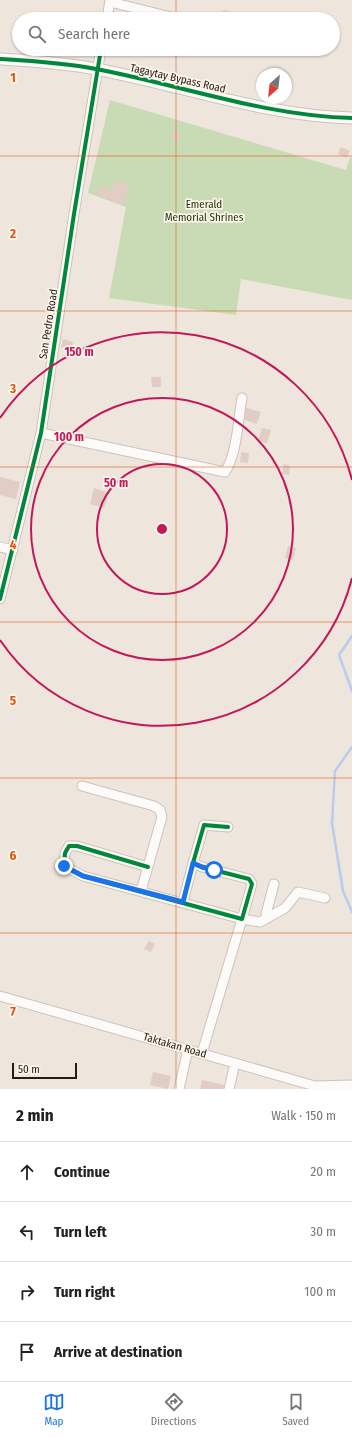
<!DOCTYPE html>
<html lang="en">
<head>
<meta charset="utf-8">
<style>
	body { margin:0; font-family:"Fira Sans Condensed",sans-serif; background:#f2f2f2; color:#222 }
	.compass { position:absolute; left:256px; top:68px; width:36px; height:36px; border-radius:50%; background:#fff; box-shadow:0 1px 3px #0004; rotate:207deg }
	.scale { position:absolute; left:12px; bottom:10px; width:65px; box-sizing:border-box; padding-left:4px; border:2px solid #231d18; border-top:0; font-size:11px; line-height:14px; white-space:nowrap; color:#231d18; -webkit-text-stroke:3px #fdf4eb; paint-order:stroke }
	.stop { position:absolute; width:12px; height:12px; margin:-9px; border:3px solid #1a73e8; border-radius:50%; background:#fff }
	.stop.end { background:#1a73e8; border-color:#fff; box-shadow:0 1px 4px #0008 }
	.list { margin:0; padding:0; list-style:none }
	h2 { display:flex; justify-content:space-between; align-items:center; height:52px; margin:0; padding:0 16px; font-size:17px }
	h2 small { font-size:13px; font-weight:400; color:#767676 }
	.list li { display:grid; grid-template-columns:26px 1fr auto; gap:12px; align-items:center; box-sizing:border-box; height:60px; padding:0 16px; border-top:1px solid #e0e0e0 }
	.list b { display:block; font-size:15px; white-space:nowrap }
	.list em { font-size:13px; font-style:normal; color:#767676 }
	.icon { flex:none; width:22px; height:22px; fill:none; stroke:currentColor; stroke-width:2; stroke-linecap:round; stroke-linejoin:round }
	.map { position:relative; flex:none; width:352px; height:1089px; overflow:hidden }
	.search { position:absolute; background:#fff; box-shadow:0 1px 3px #0004; left:12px; right:12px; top:12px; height:44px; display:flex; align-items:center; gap:10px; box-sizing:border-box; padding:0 14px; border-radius:22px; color:#767676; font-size:15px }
	.sheet { height:292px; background:#fff }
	nav { display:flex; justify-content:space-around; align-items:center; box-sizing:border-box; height:56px; border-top:1px solid #e0e0e0; background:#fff; font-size:11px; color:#767676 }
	nav a { display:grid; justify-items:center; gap:2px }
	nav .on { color:#1a73e8 }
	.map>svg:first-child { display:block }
	.green { fill:#c9dbb4 }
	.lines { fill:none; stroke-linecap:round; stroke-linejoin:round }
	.stream { stroke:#b7ccee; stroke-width:2.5 }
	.building { fill:#e1cdc4 }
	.minor-casing { stroke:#cbc3bd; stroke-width:11 }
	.major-casing { stroke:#cbc3bd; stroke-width:13 }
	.minor { stroke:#fcfbfa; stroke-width:9 }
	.major { stroke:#fcfbfa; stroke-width:11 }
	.cycleway-casing { stroke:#fdf4eb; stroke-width:6 }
	.cycleway { stroke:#00873e; stroke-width:4 }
	.route { stroke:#1a73e8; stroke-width:5 }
	.grid { fill:none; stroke:#de560d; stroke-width:1; stroke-opacity:0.55 }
	.ring { fill:none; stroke:#c2185b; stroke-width:2 }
	.labels { text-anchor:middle; stroke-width:3.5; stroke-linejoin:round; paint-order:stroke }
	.street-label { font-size:11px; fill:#231d18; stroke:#fdf4eb }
	.park-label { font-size:11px; fill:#183302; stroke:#fdf4eb }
	.grid-label { font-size:13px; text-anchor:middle; font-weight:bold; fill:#de560d; stroke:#fdf4eb; stroke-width:3.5; stroke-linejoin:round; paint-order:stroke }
	.centre { fill:#c2185b; stroke:#fdf4eb; stroke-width:2 }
	.ring-label { font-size:12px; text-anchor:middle; font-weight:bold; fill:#c2185b; stroke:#fdf4eb; stroke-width:3.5; stroke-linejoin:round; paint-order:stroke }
</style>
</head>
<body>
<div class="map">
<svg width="352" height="1089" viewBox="0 0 352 1089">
	<rect width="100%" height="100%" fill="#eee5dd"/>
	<!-- green -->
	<path class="green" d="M110 100 346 170 350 157 352 158V300L241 279 236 315 109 298 126 207 88 193Z"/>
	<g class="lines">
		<!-- stream -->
		<path class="stream" d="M352 636 339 655 352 691
			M352 747 335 771 332 823 343 891 352 912"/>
	</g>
	<!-- building -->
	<path class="building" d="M223 10 250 16V19H220Z
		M174 130 181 132 177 142 171 139Z
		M341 147 350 151 346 158 338 154Z
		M114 181 128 184 123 205 110 201V199L97 195 99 186 112 191Z
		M63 339 73 342 71 350 61 347Z
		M151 377H161V387H152Z
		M246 408 261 412 257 424 245 420Z
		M262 428 271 430 267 443 258 441Z
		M241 452 249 453 248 463 240 462Z
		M284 464 290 466 289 475 282 474Z
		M0 477 20 482 16 499 0 495Z
		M94 488 109 493 104 508 90 504Z
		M288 546 296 548 293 560 285 558Z
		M149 941 155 944 151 952 144 949Z
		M153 1072 171 1076 168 1089 150 1085Z
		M202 1080 224 1085 223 1089H200Z"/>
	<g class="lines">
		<!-- minor casing -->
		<g class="minor-casing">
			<path id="minor" d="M110 2 179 19
				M107 19 110 0
				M41 433 225 472C237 454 238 420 242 398
				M0 547 13 550
				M0 599 41 433 74 214 101 49
				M82 786 154 806 160 810 162 817 141 891
				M148 867 77 846H69L65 853 64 866 83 876 242 919 252 884 249 879 202 867 193 863 204 825 228 827
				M183 902 193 863
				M268 918 266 914 274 884
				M0 996 315 1086 352 1085
				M202 1053 242 919 260 922 285 908 298 892 325 898
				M179 1089 188 1049
				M229 1089 235 1063"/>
		</g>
		<!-- major casing -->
		<g class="major-casing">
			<path id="major" d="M0 59C32 61 65 63 96 69 181 85 265 116 352 118"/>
		</g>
		<!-- minor -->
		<use href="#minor" class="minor"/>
		<!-- major -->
		<use href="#major" class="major"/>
		<!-- cycleway casing -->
		<g class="cycleway-casing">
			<path id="cycleway" d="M0 59C32 61 65 63 96 69 181 85 265 116 352 118
				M0 599 41 433 74 214 101 49
				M148 867 77 846H69L65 853 64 866 83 876 242 919 252 884 249 879 202 867 193 863 204 825 228 827"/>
		</g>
		<!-- cycleway -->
		<use href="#cycleway" class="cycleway"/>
	</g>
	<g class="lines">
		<!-- route -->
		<path class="route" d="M64 866 83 876 183 902 193 863 202 867 214 870"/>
	</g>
	<!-- grid -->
	<path class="grid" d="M176 0V19M176 49V1089M0 156H352M0 311H352M0 467H352M0 622H352M0 778H352M0 933H352"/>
	<!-- distance rings -->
	<g class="ring">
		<circle cx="162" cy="529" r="65"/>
		<circle cx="162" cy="529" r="131"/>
		<path d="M352 578A196 196 0 0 1 0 640M0 418A196 196 0 0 1 352 480"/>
	</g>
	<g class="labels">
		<!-- street labels -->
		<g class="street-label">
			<text transform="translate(178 78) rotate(13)" y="4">Tagaytay Bypass Road</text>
			<text transform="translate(48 324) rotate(-81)" y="4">San Pedro Road</text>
			<text transform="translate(175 1045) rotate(16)" y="4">Taktakan Road</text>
		</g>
		<!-- park labels -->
		<g class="park-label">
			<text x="204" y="208">Emerald<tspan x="204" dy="13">Memorial Shrines</tspan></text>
		</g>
	</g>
	<g class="grid-label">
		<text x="13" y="82">1</text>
		<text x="13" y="238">2</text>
		<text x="13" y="393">3</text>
		<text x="13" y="549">4</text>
		<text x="13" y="705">5</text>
		<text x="13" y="860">6</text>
		<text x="13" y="1016">7</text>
	</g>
	<circle cx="162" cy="529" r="6" class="centre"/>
	<g class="ring-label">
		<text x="79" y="356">150 m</text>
		<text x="69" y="441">100 m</text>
		<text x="116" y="487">50 m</text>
	</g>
</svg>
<svg class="compass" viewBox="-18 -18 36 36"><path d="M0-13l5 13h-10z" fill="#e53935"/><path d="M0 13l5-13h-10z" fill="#767676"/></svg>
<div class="scale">50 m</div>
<div class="stop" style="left:214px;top:870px"></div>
<div class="stop end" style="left:64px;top:866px"></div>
<div class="search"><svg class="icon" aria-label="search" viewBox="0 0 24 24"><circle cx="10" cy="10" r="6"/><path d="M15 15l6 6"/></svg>Search here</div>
</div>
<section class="sheet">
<h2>2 min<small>Walk · 150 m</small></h2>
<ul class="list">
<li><svg class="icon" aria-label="ahead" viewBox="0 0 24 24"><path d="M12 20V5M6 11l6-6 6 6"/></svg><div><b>Continue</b></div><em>20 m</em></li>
<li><svg class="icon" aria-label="left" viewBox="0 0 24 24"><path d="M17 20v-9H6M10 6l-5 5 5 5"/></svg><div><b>Turn left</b></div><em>30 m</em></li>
<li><svg class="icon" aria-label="right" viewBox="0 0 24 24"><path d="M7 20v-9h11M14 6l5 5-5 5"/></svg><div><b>Turn right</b></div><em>100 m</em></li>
<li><svg class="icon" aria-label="arrive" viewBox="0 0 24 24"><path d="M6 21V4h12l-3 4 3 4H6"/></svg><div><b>Arrive at destination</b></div></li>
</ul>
</section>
<nav>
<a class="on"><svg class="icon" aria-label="map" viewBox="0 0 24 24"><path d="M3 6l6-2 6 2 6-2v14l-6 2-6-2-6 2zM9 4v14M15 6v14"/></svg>Map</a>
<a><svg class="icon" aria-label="directions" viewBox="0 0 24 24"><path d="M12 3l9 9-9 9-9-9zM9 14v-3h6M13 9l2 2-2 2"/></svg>Directions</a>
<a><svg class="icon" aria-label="saved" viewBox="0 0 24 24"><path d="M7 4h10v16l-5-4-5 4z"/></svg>Saved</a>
</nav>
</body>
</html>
